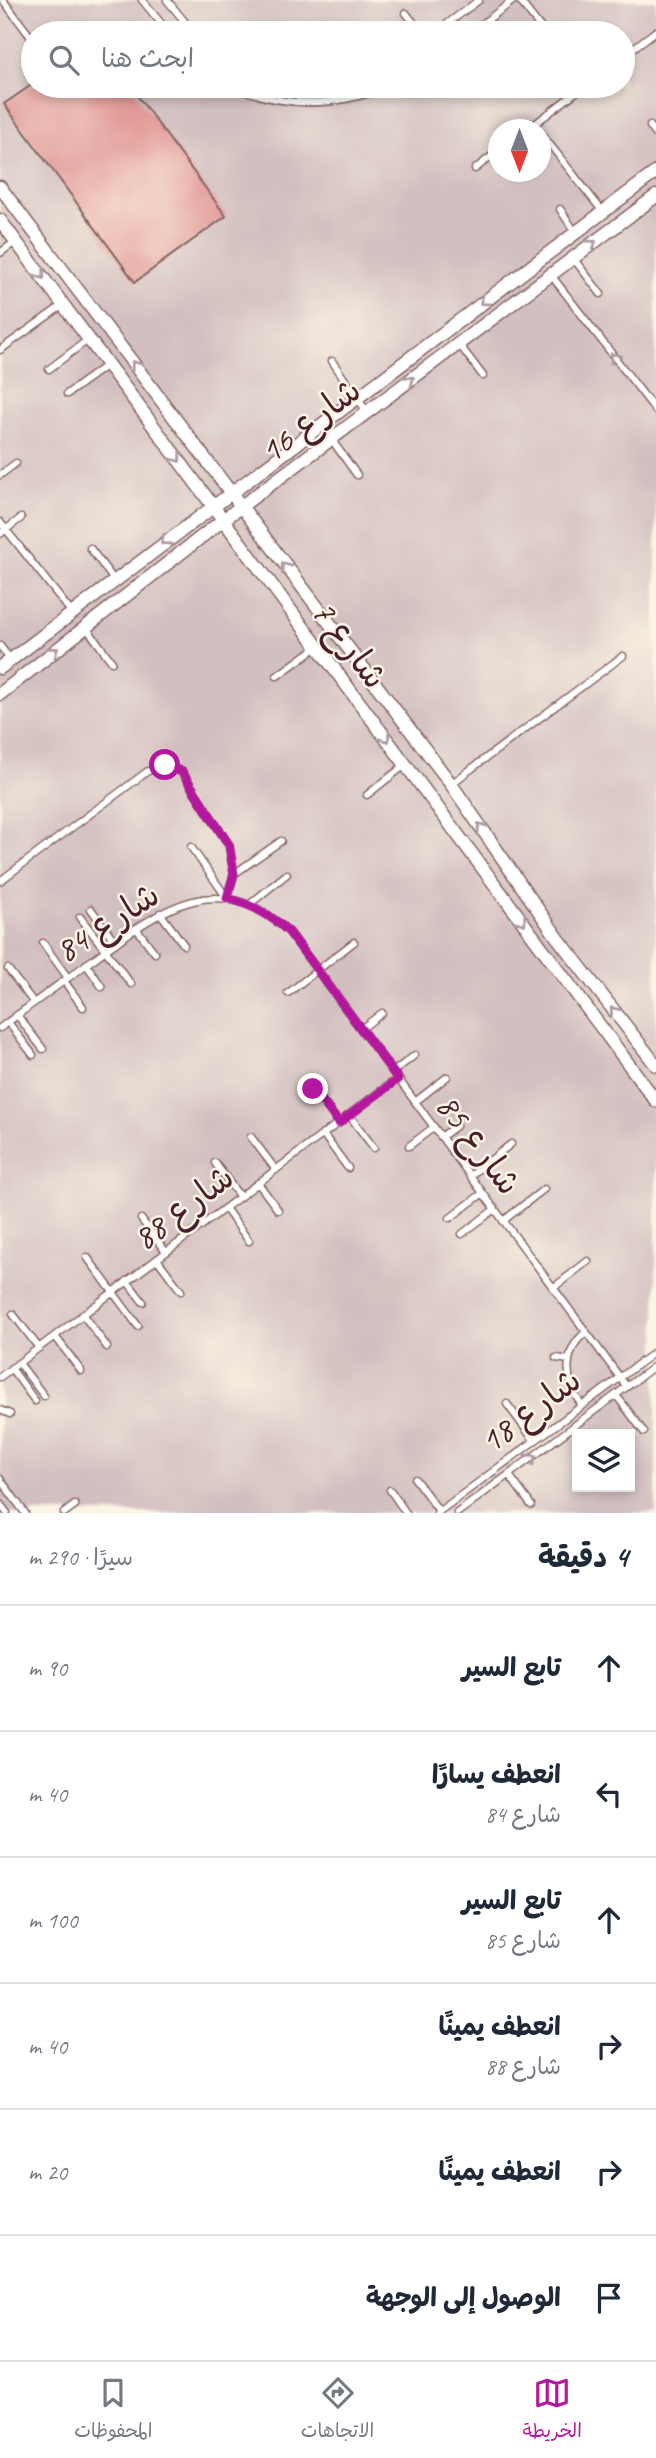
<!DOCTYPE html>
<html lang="ar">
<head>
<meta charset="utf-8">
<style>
	body { margin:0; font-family:Caveat,"Playpen Sans Arabic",sans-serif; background:#f2f2f3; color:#1f2937; direction:rtl }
	.controls { position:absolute; right:21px; bottom:21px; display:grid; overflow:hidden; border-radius:0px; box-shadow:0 4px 10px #0003 }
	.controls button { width:63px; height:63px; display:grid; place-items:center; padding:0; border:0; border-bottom:2px solid #e0e1e3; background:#fff; color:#1f2937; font:35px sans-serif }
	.compass { position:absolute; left:488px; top:119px; width:63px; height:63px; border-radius:50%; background:#fff; box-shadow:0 4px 10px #0003; rotate:180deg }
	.stop { position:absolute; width:21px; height:21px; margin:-16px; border:5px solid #b5179e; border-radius:50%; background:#fff }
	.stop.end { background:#b5179e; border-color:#fff; box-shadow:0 2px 7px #0008 }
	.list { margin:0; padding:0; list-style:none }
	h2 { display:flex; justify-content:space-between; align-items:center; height:91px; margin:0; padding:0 28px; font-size:30px }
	h2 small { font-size:23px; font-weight:400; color:#747a83 }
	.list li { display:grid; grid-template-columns:46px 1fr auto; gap:21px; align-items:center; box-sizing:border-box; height:126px; padding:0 28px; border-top:2px solid #e0e1e3 }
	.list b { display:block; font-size:26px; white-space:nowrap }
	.list p { margin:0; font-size:23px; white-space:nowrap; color:#747a83 }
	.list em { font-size:23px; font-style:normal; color:#747a83 }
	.icon { flex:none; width:38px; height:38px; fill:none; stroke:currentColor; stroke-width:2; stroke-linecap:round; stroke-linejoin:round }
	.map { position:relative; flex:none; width:656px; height:1513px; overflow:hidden; direction:ltr }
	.search { position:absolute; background:#fff; box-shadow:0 4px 10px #0003; left:21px; right:21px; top:21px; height:77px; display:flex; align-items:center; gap:18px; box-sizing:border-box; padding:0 24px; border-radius:38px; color:#747a83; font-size:26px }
	.sheet { height:847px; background:#fff }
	nav { display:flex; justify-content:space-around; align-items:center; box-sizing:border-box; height:98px; border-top:2px solid #e0e1e3; background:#fff; font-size:19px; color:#747a83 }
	nav a { display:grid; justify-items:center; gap:4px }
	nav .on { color:#b5179e }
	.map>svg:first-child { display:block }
	.industrial { fill:#d2bfc0; fill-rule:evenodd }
	.building { fill:#e09493 }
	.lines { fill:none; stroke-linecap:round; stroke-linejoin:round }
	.lane-casing { stroke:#856563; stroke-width:9 }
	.street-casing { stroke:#856563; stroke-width:15 }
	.lane { stroke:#fff; stroke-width:6 }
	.street { stroke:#fff; stroke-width:12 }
	.oneway { stroke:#ae9aa0 }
	.route { stroke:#b5179e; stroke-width:9 }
	.labels { text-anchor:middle; stroke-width:5; stroke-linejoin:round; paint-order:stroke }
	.street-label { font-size:35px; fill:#4a1f2b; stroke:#fcf5e5 }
</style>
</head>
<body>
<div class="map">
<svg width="656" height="1513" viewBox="0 0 656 1513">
	<rect width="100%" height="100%" fill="#fcf5e5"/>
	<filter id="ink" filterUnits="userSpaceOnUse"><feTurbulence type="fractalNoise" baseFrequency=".0143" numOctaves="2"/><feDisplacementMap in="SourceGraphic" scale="14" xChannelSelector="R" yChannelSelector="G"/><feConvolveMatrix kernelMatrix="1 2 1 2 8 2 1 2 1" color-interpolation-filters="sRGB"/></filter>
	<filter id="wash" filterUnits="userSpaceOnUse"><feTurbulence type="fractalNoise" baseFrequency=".00686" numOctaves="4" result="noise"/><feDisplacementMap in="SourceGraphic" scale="28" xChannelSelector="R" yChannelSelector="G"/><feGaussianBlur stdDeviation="1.57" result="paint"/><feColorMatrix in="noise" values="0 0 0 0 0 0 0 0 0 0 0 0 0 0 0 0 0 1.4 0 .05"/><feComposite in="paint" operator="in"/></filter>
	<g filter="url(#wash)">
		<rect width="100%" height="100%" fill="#f3e6ca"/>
		<!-- industrial -->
		<path class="industrial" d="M0 0H656V1513H0ZM33 33H623V86H33ZM498 130H540V172H498ZM577 1434H630V1487H577Z"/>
		<g id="blocks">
			<!-- building -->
			<path class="building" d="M30 86H130L226 216 135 282 4 104Z"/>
		</g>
	</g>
	<g filter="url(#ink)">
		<use href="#blocks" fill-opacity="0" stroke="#856563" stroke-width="2"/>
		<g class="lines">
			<!-- lane casing -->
			<g class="lane-casing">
				<path id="lane" d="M3 0 33 40
					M142 0 169 33
					M167 0 194 33
					M519 0 545 33
					M406 13 422 33
					M435 33 479 0
					M470 33 514 0
					M623 56 656 31
					M234 86C286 109 337 107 389 86
					M650 126 656 135
					M527 130 584 86
					M540 132 603 212
					M475 169 498 151
					M560 209 575 232
					M0 253 15 242
					M573 258 601 294
					M551 275 656 411
					M459 344 483 376
					M0 350 63 305
					M332 361 367 412
					M49 369 89 339
					M67 394 107 365
					M321 425 357 475
					M0 475 16 463
					M0 522 72 613
					M0 534 21 518
					M90 548 114 580
					M86 627 112 662
					M0 646 11 660
					M277 676 317 647
					M451 784 623 656
					M367 795 405 765
					M191 847 227 898
					M234 874 281 841
					M0 881 148 771 165 765 182 772 229 845 234 874 227 898
					M250 904 287 874
					M91 909 116 943
					M160 913 184 945
					M80 917 131 984
					M136 928 155 953
					M43 943 68 978
					M86 964 102 987
					M8 969 34 1003
					M64 981 83 1007
					M288 993 354 942
					M17 1015 43 1049
					M8 1022 33 1055
					M0 1028C32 1004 64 981 95 958 160 910 217 865 289 932L627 1387
					M361 1029 382 1013
					M393 1072 415 1055
					M313 1089 339 1123
					M415 1102 447 1077
					M349 1115 374 1148
					M323 1134 348 1168
					M251 1137 276 1170
					M441 1137 456 1126
					M409 1146 434 1127
					M215 1163 240 1197
					M470 1176 511 1144
					M258 1183 278 1210
					M225 1208 249 1241
					M450 1218 483 1193
					M141 1219 166 1252
					M503 1221 544 1189
					M462 1234 495 1209
					M87 1257 138 1326
					M157 1259 181 1291
					M127 1281 143 1302
					M553 1288 588 1261
					M13 1314 39 1348
					M83 1315 107 1347
					M55 1336 81 1371
					M556 1358 569 1360
					M19 1363 44 1396
					M11 1368 35 1401
					M0 1377 398 1078
					M616 1395 644 1432
					M507 1404 533 1439
					M581 1404C564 1382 563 1350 586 1332
					M0 1410 10 1414
					M509 1475 531 1505
					M0 1479 25 1513
					M415 1479 439 1511
					M390 1490 406 1513
					M0 1504 7 1513
					M64 1513 75 1505
					M437 1513 656 1351
					M457 1513 656 1365"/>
			</g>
			<!-- street casing -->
			<g class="street-casing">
				<path id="street" d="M0 187 451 784 557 937 656 1065
					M0 220 656 1101
					M0 668 656 172
					M0 694 223 520 656 196"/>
			</g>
			<!-- lane -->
			<use href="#lane" class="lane"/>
			<!-- street -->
			<use href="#street" class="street"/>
		</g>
		<!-- one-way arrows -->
		<defs><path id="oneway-chevron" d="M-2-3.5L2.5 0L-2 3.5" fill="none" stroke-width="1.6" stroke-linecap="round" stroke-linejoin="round" transform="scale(1.75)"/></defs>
		<g class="oneway">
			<use href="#oneway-chevron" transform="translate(592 244) rotate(-37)"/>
			<use href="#oneway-chevron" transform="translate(41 275) rotate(53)"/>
			<use href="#oneway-chevron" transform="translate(484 301) rotate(143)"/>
			<use href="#oneway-chevron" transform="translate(614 357) rotate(-128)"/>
			<use href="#oneway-chevron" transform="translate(135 365) rotate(-126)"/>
			<use href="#oneway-chevron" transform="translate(410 380) rotate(-37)"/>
			<use href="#oneway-chevron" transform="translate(177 458) rotate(53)"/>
			<use href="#oneway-chevron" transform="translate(165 541) rotate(143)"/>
			<use href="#oneway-chevron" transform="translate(285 567) rotate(-127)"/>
			<use href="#oneway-chevron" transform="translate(54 651) rotate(-38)"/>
			<use href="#oneway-chevron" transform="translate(386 738) rotate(53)"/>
			<use href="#oneway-chevron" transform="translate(481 827) rotate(-125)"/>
			<use href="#oneway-chevron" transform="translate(522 921) rotate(53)"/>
			<use href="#oneway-chevron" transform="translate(614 1011) rotate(-128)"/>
			<use href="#oneway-chevron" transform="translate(532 1458) rotate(-37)"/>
		</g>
	</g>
	<g class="lines" filter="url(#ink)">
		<!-- route -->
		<path class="route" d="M165 765 182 772 229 845 234 874 227 898C252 905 270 914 289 932L398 1079 339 1123 313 1089"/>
	</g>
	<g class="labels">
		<!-- street labels -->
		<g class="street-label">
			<text transform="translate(310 420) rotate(-37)" y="12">شارع 16</text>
			<text transform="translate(350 644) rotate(53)" y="12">شارع 7</text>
			<text transform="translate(107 922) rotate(-33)" y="12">شارع 84</text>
			<text transform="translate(479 1144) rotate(53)" y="12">شارع 85</text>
			<text transform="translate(183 1207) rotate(-37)" y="12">شارع 88</text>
			<text transform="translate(530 1410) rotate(-37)" y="12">شارع 18</text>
		</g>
	</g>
</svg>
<div class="controls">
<button><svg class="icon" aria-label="layers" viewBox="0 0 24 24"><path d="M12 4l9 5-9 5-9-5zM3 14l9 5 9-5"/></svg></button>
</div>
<svg class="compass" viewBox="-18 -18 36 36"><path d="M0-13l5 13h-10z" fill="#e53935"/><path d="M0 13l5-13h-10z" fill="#747a83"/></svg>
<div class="stop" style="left:165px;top:765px"></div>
<div class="stop end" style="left:313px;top:1089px"></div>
<div class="search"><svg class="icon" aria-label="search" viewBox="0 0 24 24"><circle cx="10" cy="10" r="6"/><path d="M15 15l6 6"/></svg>ابحث هنا</div>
</div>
<section class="sheet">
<h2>4 دقيقة<small>سيرًا · 290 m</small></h2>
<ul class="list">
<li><svg class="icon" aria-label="ahead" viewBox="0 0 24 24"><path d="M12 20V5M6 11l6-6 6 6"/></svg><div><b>تابع السير</b></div><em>90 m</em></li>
<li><svg class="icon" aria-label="left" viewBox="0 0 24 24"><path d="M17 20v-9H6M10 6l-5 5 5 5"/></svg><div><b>انعطف يسارًا</b><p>شارع 84</p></div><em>40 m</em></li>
<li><svg class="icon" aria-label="ahead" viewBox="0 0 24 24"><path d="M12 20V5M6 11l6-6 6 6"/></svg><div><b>تابع السير</b><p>شارع 85</p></div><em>100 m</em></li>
<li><svg class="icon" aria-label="right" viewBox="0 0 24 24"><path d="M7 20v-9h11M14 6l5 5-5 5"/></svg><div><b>انعطف يمينًا</b><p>شارع 88</p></div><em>40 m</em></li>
<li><svg class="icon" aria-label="right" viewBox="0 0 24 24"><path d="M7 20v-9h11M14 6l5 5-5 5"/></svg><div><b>انعطف يمينًا</b></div><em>20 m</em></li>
<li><svg class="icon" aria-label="arrive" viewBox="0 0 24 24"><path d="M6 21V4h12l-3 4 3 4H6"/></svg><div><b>الوصول إلى الوجهة</b></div></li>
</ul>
</section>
<nav>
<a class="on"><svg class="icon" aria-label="map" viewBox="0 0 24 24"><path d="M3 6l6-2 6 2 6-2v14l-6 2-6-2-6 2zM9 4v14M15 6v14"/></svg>الخريطة</a>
<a><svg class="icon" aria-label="directions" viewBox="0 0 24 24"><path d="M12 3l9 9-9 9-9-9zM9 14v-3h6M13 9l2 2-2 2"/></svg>الاتجاهات</a>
<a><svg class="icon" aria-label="saved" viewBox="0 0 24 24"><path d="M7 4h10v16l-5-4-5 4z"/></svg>المحفوظات</a>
</nav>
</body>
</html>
